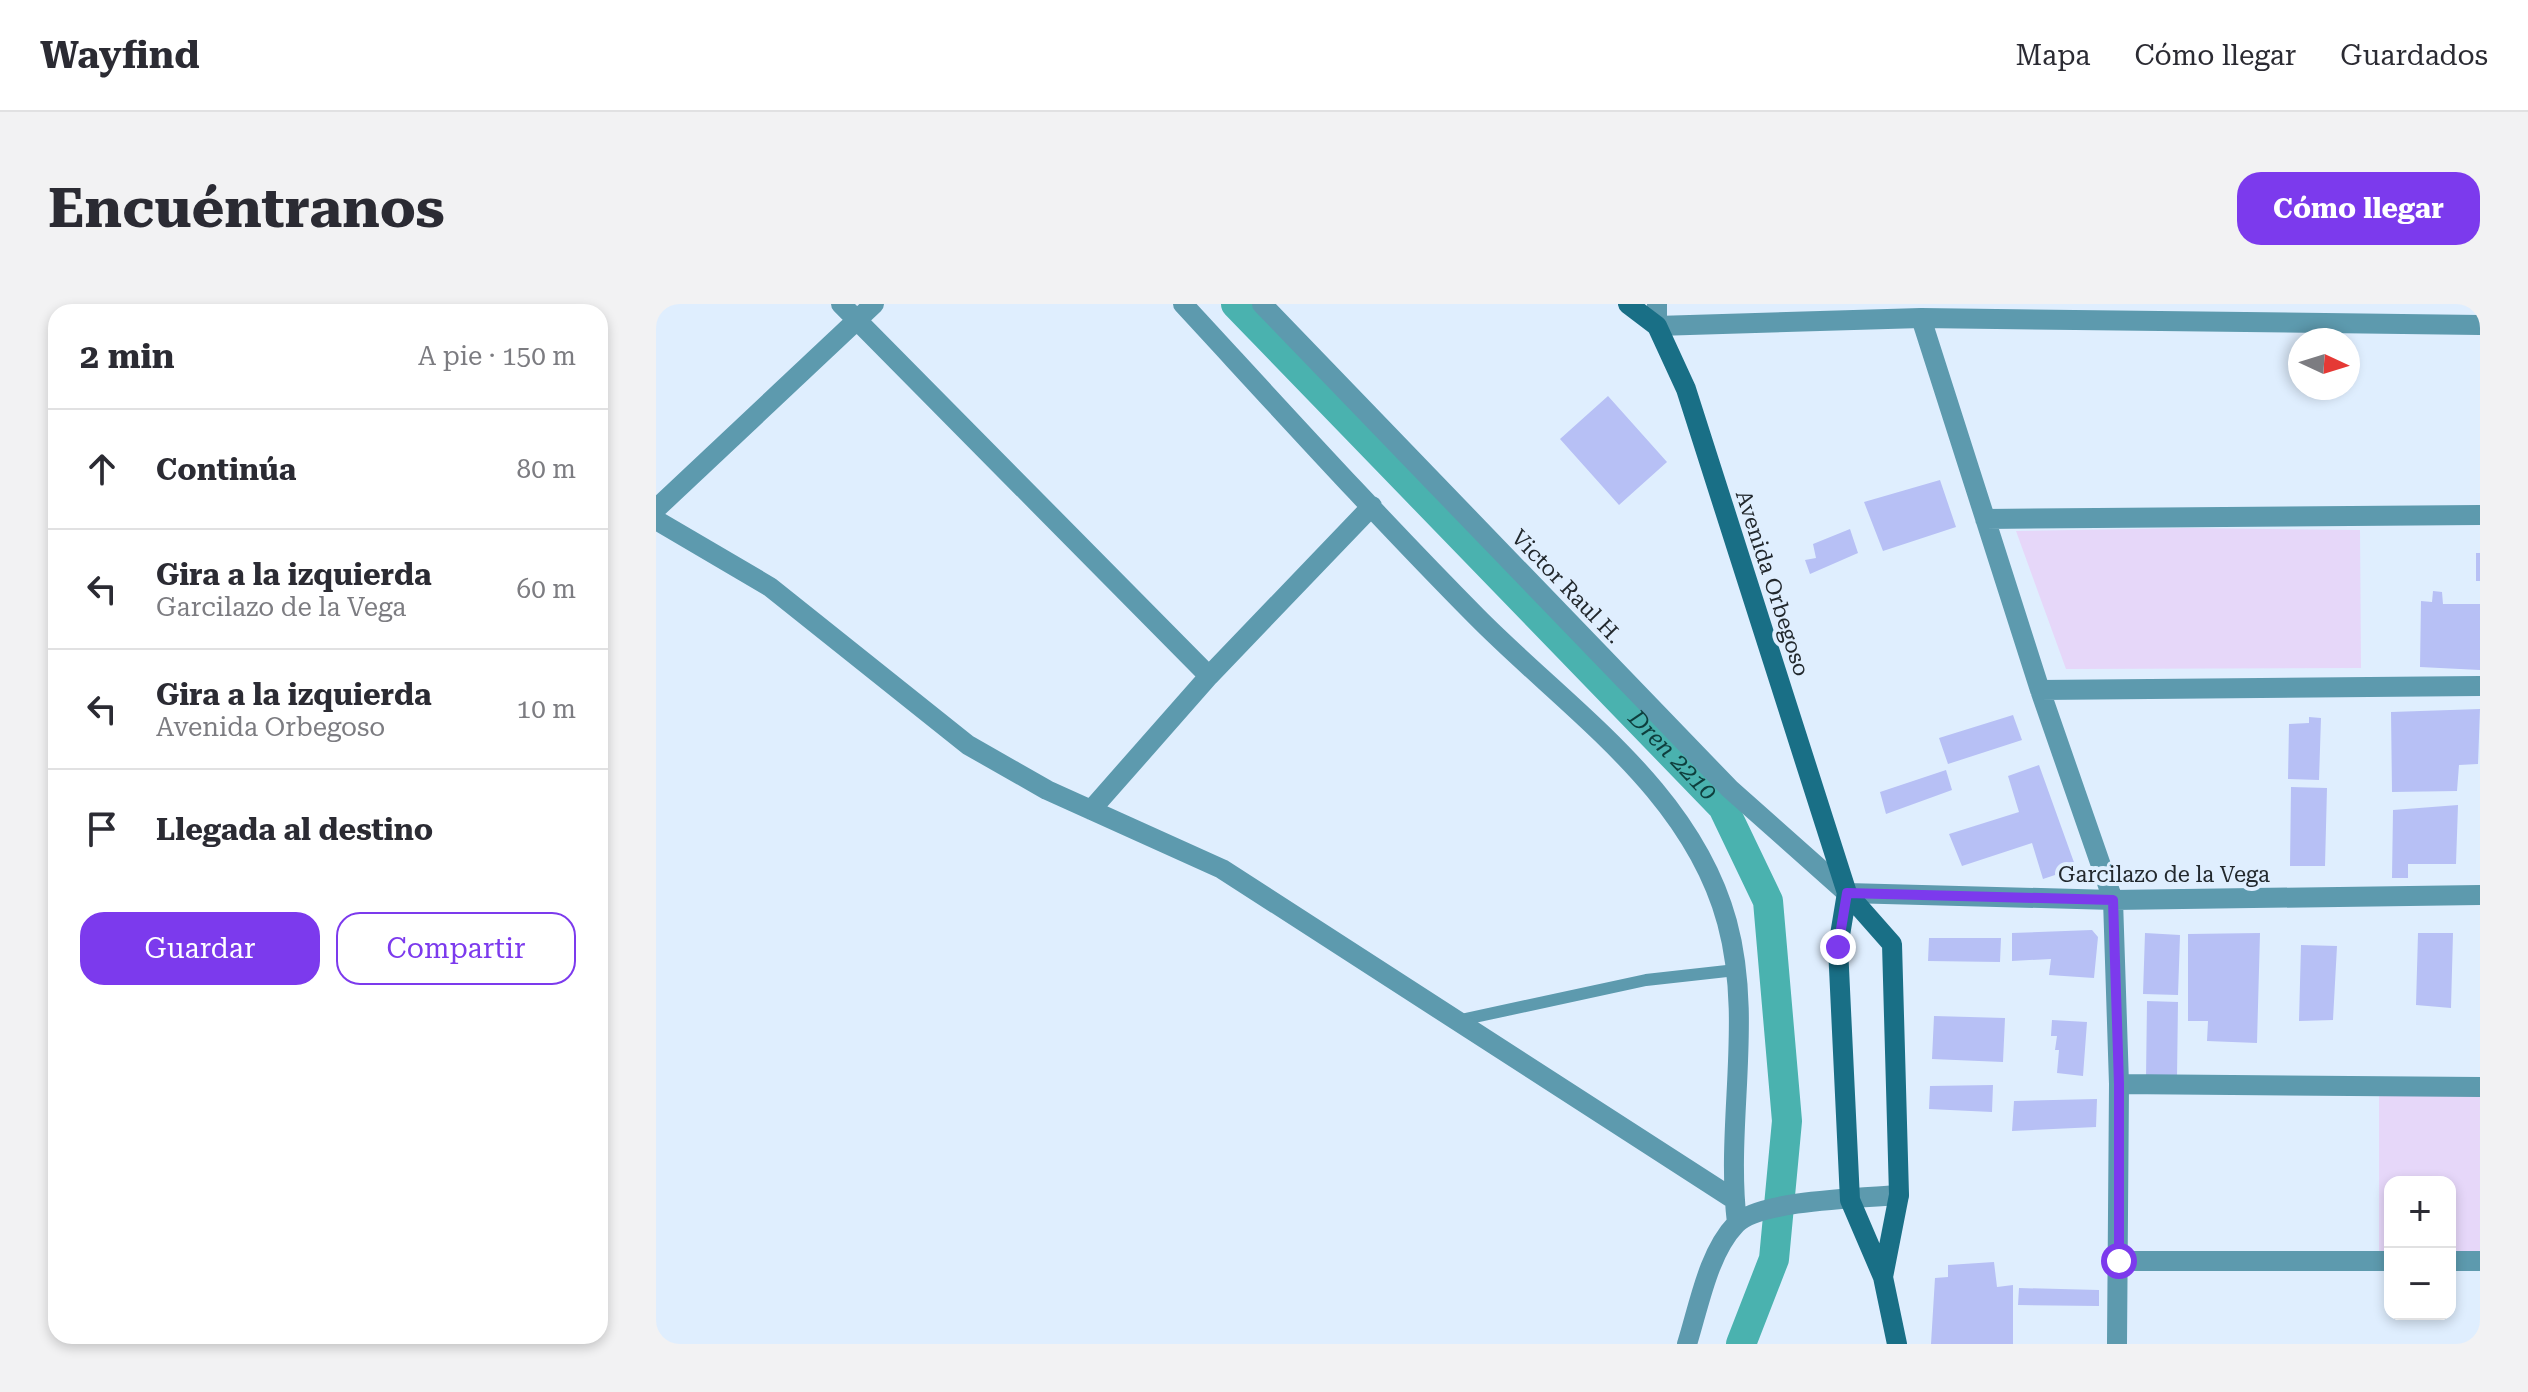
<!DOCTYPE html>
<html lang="es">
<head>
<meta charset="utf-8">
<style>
	body { margin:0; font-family:"Roboto Serif",serif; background:#f2f2f3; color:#2b2b33 }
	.controls { position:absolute; right:24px; bottom:24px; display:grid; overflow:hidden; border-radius:16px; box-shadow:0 4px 12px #0003 }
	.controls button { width:72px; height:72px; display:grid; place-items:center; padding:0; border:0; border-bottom:2px solid #e1e1e2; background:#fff; color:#2b2b33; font:40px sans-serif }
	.compass { position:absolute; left:1632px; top:24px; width:72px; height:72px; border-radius:50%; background:#fff; box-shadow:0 4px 12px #0003; rotate:94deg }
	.stop { position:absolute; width:24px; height:24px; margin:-18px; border:6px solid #7c3aed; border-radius:50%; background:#fff }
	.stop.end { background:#7c3aed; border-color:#fff; box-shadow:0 2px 8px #0008 }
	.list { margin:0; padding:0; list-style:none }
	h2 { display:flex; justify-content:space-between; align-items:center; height:104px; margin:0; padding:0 32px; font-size:34px }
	h2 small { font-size:26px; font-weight:400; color:#7c7c81 }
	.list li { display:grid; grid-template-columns:52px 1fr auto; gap:24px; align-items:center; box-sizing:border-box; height:120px; padding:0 32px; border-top:2px solid #e1e1e2 }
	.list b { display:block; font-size:30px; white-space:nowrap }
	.list p { margin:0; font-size:26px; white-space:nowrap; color:#7c7c81 }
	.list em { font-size:26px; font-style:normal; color:#7c7c81 }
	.actions { display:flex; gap:16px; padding:24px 32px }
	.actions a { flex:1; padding:18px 0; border:2px solid #7c3aed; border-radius:24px; text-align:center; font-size:28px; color:#7c3aed }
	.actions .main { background:#7c3aed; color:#fff }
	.icon { flex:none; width:44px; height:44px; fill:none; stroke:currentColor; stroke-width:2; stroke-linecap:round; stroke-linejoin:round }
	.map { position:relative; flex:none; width:1824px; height:1040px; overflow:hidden; border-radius:24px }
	header { display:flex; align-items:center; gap:48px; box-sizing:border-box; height:112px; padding:0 40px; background:#fff; border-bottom:2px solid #e1e1e2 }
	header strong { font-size:38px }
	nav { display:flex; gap:44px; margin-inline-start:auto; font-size:28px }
	.intro { display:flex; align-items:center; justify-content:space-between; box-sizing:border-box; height:192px; padding:0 48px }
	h1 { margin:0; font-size:56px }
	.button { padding:20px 36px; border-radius:24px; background:#7c3aed; color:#fff; font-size:28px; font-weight:700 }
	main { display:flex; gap:48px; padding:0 48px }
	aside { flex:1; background:#fff; border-radius:24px; box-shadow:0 4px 12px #0003 }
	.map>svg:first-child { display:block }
	.green { fill:#e6d7f9 }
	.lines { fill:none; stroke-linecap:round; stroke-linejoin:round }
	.canal { stroke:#4ab2af; stroke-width:30 }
	.building { fill:#b7c0f5 }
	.service { stroke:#5d9aae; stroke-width:12 }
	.minor { stroke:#5d9aae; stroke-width:20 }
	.secondary { stroke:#196f86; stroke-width:20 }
	.route { stroke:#7c3aed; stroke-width:10 }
	.labels { text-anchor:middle; stroke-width:8; stroke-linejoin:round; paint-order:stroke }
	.street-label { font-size:22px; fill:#22282d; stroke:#dfeefe }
	.water-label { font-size:24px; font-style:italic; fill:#0e3e3d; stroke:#dfeefe }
</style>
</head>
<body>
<header>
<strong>Wayfind</strong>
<nav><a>Mapa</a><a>Cómo llegar</a><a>Guardados</a></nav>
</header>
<div class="intro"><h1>Encuéntranos</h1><a class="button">Cómo llegar</a></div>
<main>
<aside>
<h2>2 min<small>A pie · 150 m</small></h2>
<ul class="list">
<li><svg class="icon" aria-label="ahead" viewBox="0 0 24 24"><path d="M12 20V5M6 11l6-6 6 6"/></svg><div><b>Continúa</b></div><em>80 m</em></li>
<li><svg class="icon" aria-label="left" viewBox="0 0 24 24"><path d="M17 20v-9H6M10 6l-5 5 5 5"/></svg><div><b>Gira a la izquierda</b><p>Garcilazo de la Vega</p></div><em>60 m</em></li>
<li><svg class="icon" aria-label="left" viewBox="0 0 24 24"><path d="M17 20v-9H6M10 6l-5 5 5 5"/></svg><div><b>Gira a la izquierda</b><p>Avenida Orbegoso</p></div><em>10 m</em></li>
<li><svg class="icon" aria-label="arrive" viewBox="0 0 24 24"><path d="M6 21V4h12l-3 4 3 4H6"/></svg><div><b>Llegada al destino</b></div></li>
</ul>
<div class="actions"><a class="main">Guardar</a><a>Compartir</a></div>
</aside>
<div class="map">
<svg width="1824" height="1040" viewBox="0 0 1824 1040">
	<rect width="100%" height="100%" fill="#dfeefe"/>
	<!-- green -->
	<path class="green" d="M1532 224 1704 226 1705 364 1410 365 1360 227Z
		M1723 782 1824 783V957H1794V878H1734V957H1723Z"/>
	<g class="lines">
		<!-- canal -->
		<path class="canal" id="s1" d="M580 0 1067 503 1112 597 1131 817 1118 955 1085 1040"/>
	</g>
	<!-- building -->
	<path class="building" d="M952 92 1011 158 963 201 904 135Z
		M1284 176 1300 223 1227 247 1208 198Z
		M1194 225 1202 249 1154 270 1149 256 1160 254 1157 240Z
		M1820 249H1824V277H1820Z
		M1777 287 1786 288 1787 300H1824V366L1764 363 1765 297 1776 298Z
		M1824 405 1822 460 1803 461 1801 487 1736 488 1735 408Z
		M1357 411 1366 436 1292 460 1283 434Z
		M1653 413 1665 414 1663 476 1632 475 1633 420 1653 419Z
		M1383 461 1420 564 1387 575 1376 539 1306 562 1293 530 1363 508 1352 472Z
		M1290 466 1296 486 1230 510 1224 488Z
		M1635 483 1671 484 1669 562H1634Z
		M1802 501 1800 560H1752V574H1736L1737 506Z
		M1436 626 1442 633 1438 674 1393 671 1395 655 1356 657V629Z
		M1489 629 1524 631 1522 691 1487 690Z
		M1604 629 1601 739 1551 737 1552 717H1532V630Z
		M1762 629H1797L1795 704 1760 701Z
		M1273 634H1345L1344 658 1272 657Z
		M1645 641 1681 642 1677 716 1643 717Z
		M1491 697 1522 698 1521 775H1490Z
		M1278 712 1349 714 1347 758 1276 755Z
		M1396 716 1431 718 1427 772 1401 769 1403 746H1399L1401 732H1395Z
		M1337 781 1336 808 1273 805 1274 782Z
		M1441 795 1440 823 1356 827 1358 797Z
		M1338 958 1341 983 1357 981V1040H1275L1279 974 1292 973V961Z
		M1363 984 1443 986V1002L1362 1001Z"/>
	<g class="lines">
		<!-- service -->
		<path class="service" d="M800 717 990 676 1080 666"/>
		<!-- minor -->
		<path class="minor" d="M185 0 553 372
			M527 0C624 105 721 212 821 313 913 406 1035 486 1071 618 1098 717 1069 819 1081 919
			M606 0 1074 485 1191 589 1457 596 1824 591
			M1001 0V22L1265 14 1824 21
			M1265 14 1384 386 1457 596 1463 780 1461 1040
			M0 205 218 0
			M1329 215 1824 211
			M0 216 114 283 312 441 391 486 566 565 1079 896
			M1384 386 1824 382
			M435 506 553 372 716 202
			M1463 780 1824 783
			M1463 957H1734
			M1794 957H1824
			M1031 1040C1043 1002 1052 949 1080 920 1103 896 1207 894 1243 891"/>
		<!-- secondary -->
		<path class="secondary" d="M972 0 1001 22 1030 85 1191 589 1236 640 1243 891 1227 973
			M1191 589 1182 643 1194 896 1227 973 1241 1040"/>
	</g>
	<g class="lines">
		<!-- route -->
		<path class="route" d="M1182 643 1191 589 1457 596 1463 780V957"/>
	</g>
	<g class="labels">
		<!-- street labels -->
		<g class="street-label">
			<text transform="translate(1117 279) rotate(72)" y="8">Avenida Orbegoso</text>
			<text transform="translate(911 282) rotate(46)" y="8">Victor Raul H.</text>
			<text x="1508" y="578">Garcilazo de la Vega</text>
		</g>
		<!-- water labels -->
		<g class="water-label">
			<text dy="8" stroke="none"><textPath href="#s1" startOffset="628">Dren 2210</textPath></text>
		</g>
	</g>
</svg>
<div class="controls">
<button>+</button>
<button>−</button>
</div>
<svg class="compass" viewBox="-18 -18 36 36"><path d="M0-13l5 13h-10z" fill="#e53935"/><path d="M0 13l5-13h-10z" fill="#7c7c81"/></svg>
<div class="stop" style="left:1463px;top:957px"></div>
<div class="stop end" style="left:1182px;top:643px"></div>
</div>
</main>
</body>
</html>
